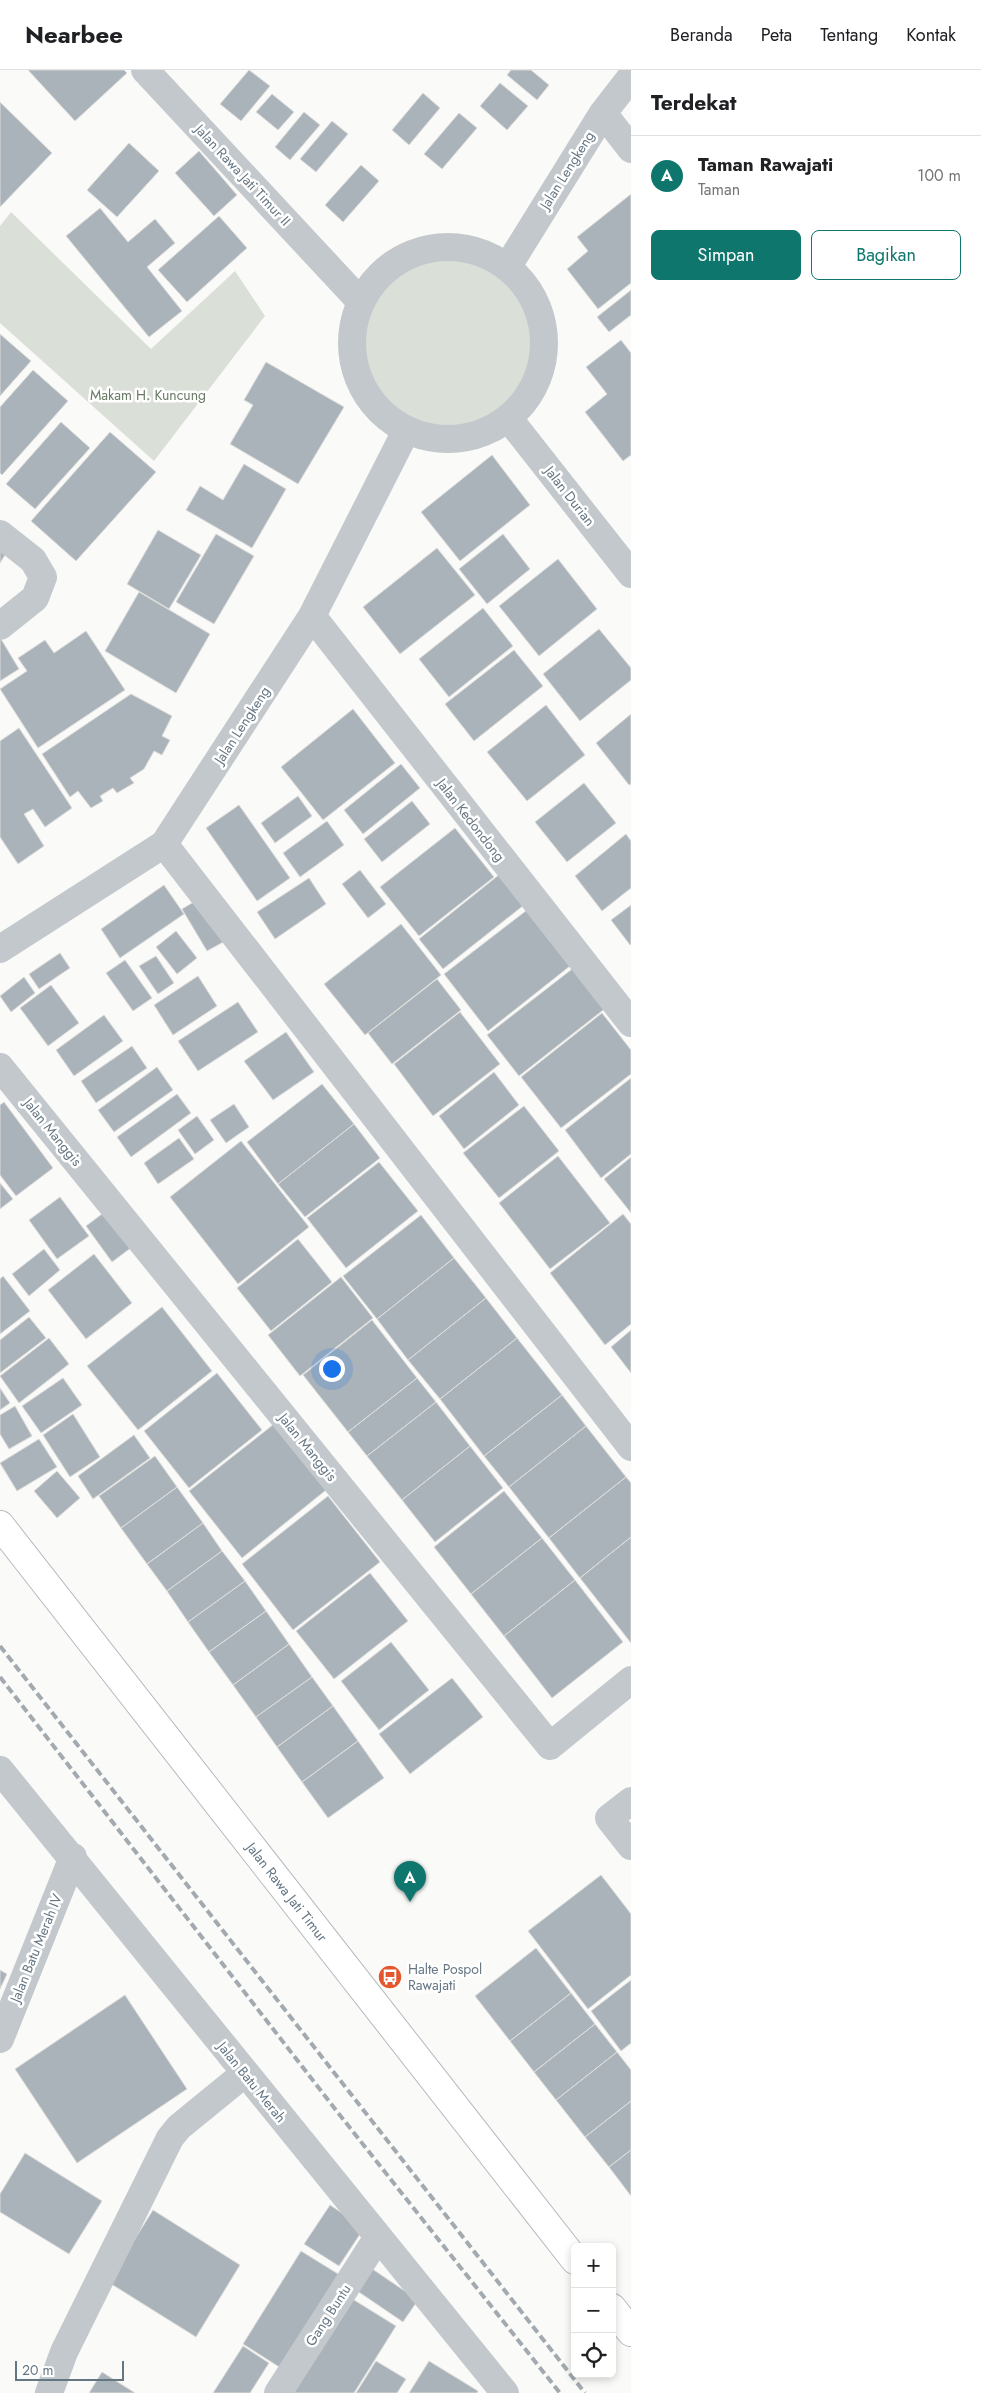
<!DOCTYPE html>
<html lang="id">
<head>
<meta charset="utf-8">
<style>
	body { margin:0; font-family:Jost,sans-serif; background:#f2f2f2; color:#202124 }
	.controls { position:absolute; right:15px; bottom:15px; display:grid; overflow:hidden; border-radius:8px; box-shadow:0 2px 8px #0003 }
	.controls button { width:45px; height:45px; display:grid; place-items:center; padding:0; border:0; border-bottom:1px solid #e0e0e0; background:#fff; color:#202124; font:25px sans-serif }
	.scale { position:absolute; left:15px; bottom:12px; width:109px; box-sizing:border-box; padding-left:5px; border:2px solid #657683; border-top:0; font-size:14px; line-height:18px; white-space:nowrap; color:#657683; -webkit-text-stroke:4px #fff; paint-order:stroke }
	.you { position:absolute; left:331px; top:1298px; width:18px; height:18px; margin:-12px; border:4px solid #fff; border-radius:50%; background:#1a73e8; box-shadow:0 0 0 8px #1a73e833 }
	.badge { display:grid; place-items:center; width:32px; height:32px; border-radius:50%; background:#0f766e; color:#fff; font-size:16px; font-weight:700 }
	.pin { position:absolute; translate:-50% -41px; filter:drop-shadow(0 1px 2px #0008) }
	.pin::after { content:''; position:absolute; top:26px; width:18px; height:15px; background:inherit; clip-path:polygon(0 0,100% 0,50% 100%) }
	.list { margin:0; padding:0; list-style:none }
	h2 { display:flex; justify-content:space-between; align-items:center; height:65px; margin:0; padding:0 20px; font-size:21px }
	h2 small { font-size:16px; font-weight:400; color:#757577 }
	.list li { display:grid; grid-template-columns:32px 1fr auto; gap:15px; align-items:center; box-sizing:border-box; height:80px; padding:0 20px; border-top:1px solid #e0e0e0 }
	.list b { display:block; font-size:19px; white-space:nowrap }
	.list p { margin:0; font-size:16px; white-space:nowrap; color:#757577 }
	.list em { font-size:16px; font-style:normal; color:#757577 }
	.actions { display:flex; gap:10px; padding:15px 20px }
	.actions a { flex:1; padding:11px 0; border:1px solid #0f766e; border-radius:8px; text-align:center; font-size:18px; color:#0f766e }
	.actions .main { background:#0f766e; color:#fff }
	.icon { flex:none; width:28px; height:28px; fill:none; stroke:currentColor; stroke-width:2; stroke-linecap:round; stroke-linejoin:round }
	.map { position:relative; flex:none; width:631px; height:2323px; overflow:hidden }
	header { display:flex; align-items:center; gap:30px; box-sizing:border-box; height:70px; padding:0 25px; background:#fff; border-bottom:1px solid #e0e0e0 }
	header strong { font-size:24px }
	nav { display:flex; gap:28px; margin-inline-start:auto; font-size:18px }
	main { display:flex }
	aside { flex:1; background:#fff }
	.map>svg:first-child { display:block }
	.green { fill:#dadfd7 }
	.building { fill:#aab3b9; stroke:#dcdcda }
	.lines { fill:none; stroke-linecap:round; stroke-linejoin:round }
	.major-casing { stroke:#b5babe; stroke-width:30 }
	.minor { stroke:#c3c8cc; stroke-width:28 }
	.major { stroke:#fff; stroke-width:28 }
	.rail { stroke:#a2aab0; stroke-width:4; stroke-dasharray:8 4; stroke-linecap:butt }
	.labels { text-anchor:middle; stroke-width:5; stroke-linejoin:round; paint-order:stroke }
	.street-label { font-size:14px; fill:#657683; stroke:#fff }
	.park-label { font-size:14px; fill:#687a64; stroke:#fff }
	.poi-label { font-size:14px; fill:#657683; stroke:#fff; text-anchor:start }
</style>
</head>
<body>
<header>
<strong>Nearbee</strong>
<nav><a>Beranda</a><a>Peta</a><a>Tentang</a><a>Kontak</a></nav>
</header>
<main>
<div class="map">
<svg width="631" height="2323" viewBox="0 0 631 2323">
	<rect width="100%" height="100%" fill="#fafaf8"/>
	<!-- green -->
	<path class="green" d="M11 142 151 279 235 201 265 246 154 391 0 253V156Z
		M352 273a96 96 0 1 1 192 0a96 96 0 1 1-192 0Z"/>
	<!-- building -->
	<path class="building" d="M28 0H124L127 3 75 51Z
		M249 0 270 16 241 51 220 34Z
		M511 0H531L549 15 537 30 507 5Z
		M500 13 528 36 507 60 480 36Z
		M423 23 440 38 409 75 392 60Z
		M272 24 294 42 278 60 256 42Z
		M0 32 52 83 0 137Z
		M304 42 320 55 290 90 275 77Z
		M459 43 477 58 442 99 424 84Z
		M332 51 348 64 316 102 300 89Z
		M129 73 159 101 117 147 87 120Z
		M199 81 237 125 214 146 175 103Z
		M361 95 379 111 343 152 325 135Z
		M631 124V213L598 239 567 199 588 181 577 167Z
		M100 138 128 172 155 149 175 173 147 197 182 241 149 267 66 166Z
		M219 146 247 178 187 232 158 200Z
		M631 220V245L609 262 597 247Z
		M0 264 31 291 0 326Z
		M621 270 631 283V385L623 391 585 342 607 324 586 297Z
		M266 292 344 337 298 414 230 374 253 335 244 330Z
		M33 300 68 331 2 405 0 403V337Z
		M61 352 90 378 35 439 6 414Z
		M110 362 156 402 76 491 31 451Z
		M492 385 530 435 460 491 421 442Z
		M244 394 286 419 252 478 186 440 200 416 223 430Z
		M158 460 201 485 169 539 127 514Z
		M216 464 254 486 214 554 176 532Z
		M503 464 530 499 487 534 459 499Z
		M437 478 475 525 400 584 363 537Z
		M0 481 5 485 0 493Z
		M558 489 597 539 539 586 499 536Z
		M139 522 210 564 176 623 105 581Z
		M483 538 513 576 449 627 419 589Z
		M599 559 631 598V610L580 651 543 604Z
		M86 561 125 620 38 678 0 619 27 601 18 588 45 570 54 583Z
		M1 569 19 599 0 611V570Z
		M514 580 543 616 474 671 445 634Z
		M131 624 172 646 162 666 170 670 162 685 154 681 144 699 130 708 134 713 117 723 113 718 100 726 103 731 91 738 78 721 70 727 42 684Z
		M546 635 585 685 527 731 487 682Z
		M353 639 395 693 323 750 281 697Z
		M631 644V714L629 715 596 673Z
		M19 658 72 738 45 757 33 739 24 744 44 776 18 794 0 767V671Z
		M401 694 420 718 363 764 344 740Z
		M584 713 616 753 567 792 535 752Z
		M298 726 312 746 275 773 261 753Z
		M412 731 430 754 382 792 364 769Z
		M239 735 290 808 257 831 206 758Z
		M327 751 344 775 300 807 283 783Z
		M455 758 494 807 419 866 380 817Z
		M626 764 631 771V818L602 841 575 806Z
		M360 800 386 834 368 848 342 814Z
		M500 804 524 835 443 899 419 869Z
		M309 808 326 834 275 869 257 842Z
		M164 815 184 844 120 888 101 859Z
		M202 827 227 870 207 881 182 839Z
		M631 835V874L630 875 611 850Z
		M527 840 570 896 488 961 444 904Z
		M401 854 441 905 365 965 324 914Z
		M176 861 197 888 177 904 156 877Z
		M60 883 70 898 39 919 29 904Z
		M156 886 174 913 158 924 139 896Z
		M125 890 152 928 133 941 106 903Z
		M576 896 607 937 519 1006 487 965Z
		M198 906 217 936 173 965 154 935Z
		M24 907 35 923 11 942 0 926Z
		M437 909 461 940 392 994 368 963Z
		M51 915 79 953 48 976 20 938Z
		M238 932 258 962 198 1001 178 971Z
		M460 942 500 994 433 1046 394 994Z
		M602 943 631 980V1004L561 1058 521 1007Z
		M104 945 123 971 74 1006 56 980Z
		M286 962 314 1002 273 1030 244 991Z
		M132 976 147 998 96 1033 81 1011Z
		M157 997 173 1020 114 1062 98 1040Z
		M494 1002 519 1035 464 1079 439 1046Z
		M631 1008V1084L601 1108 565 1060Z
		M322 1014 354 1054 278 1114 247 1072Z
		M177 1024 191 1043 131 1087 117 1067Z
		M4 1032 53 1098 16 1126 0 1105V1035Z
		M234 1034 249 1057 226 1073 210 1050Z
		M524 1036 559 1081 499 1128 463 1083Z
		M197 1046 214 1070 195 1084 178 1060Z
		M354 1054 380 1088 305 1147 278 1114Z
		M179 1068 194 1089 158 1114 144 1093Z
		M241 1071 309 1157 238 1214 170 1127Z
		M558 1086 610 1153 550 1199 499 1133Z
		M631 1087V1143L604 1109Z
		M379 1092 418 1141 346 1198 307 1148Z
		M0 1113 13 1129 0 1139Z
		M60 1127 89 1166 57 1189 29 1150Z
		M106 1141 132 1177 112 1192 86 1156Z
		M623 1144 631 1154V1254L605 1275 550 1203Z
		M421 1145 454 1188 377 1249 343 1206Z
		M298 1169 332 1212 271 1261 237 1218Z
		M44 1179 60 1200 29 1226 12 1204Z
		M94 1184 132 1233 86 1269 48 1220Z
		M454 1188 486 1228 408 1290 377 1249Z
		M3 1206 30 1241 0 1264V1209Z
		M341 1207 373 1248 300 1306 268 1265Z
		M486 1228 517 1268 440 1329 408 1290Z
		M162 1237 212 1301 138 1360 87 1296Z
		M29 1247 46 1268 0 1303V1270Z
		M372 1250 417 1308 348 1362 303 1305Z
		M631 1260V1303L611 1277Z
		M49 1268 69 1294 19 1333 0 1306Z
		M517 1268 562 1325 484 1386 440 1329Z
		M217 1303 262 1360 189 1418 144 1361Z
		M63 1308 82 1335 41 1363 22 1336Z
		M417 1308 436 1332 367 1386 348 1362Z
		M0 1318 10 1333 0 1340Z
		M562 1325 586 1356 509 1417 484 1386Z
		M436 1332 470 1376 402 1430 367 1386Z
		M15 1336 32 1366 9 1379 0 1364V1345Z
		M73 1344 100 1387 70 1407 43 1365Z
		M274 1354 326 1420 242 1488 189 1421Z
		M586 1356 626 1407 549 1468 509 1417Z
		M134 1365 150 1388 93 1429 78 1406Z
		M39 1369 57 1397 17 1421 0 1393Z
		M470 1376 503 1418 435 1472 402 1430Z
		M155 1386 177 1417 121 1458 99 1426Z
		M57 1401 80 1428 57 1448 34 1421Z
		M626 1407 631 1413V1467L580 1508 549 1468Z
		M177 1417 203 1453 147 1494 121 1458Z
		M504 1421 542 1468 471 1524 434 1477Z
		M328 1426 380 1492 293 1560 242 1494Z
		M203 1453 222 1481 167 1521 147 1494Z
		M631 1467V1573L580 1508Z
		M542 1468 575 1510 504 1566 471 1524Z
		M222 1481 245 1511 188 1552 167 1521Z
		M370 1503 408 1551 334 1609 296 1561Z
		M575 1510 623 1572 552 1628 504 1566Z
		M245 1511 266 1541 209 1582 188 1552Z
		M266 1541 289 1574 233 1615 209 1582Z
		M391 1572 429 1620 379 1660 341 1611Z
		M289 1574 312 1607 256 1647 233 1615Z
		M312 1607 333 1636 277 1677 256 1647Z
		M452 1608 483 1647 410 1704 379 1664Z
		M333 1636 358 1671 302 1712 277 1677Z
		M358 1671 384 1708 328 1748 302 1712Z
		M601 1805 631 1844V1905L588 1939 528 1861Z
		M536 1878 571 1923 510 1971 475 1926Z
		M0 1900 7 1904 0 1919Z
		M631 1910V1973L621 1981 591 1941Z
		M571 1923 595 1954 534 2002 510 1971Z
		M125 1925 187 2019 77 2093 15 1999Z
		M595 1954 617 1982 556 2030 534 2002Z
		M617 1982 631 2000V2031L585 2067 556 2030Z
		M631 2031V2080L609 2097 585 2067Z
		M631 2080V2126L609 2097Z
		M25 2083 102 2131 69 2184 0 2142V2124Z
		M330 2135 364 2158 339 2196 304 2174Z
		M153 2140 240 2195 196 2267 108 2212Z
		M301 2181 343 2207 284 2300 243 2274Z
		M365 2194 418 2230 403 2252 350 2216Z
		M346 2225 396 2256 354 2323H284Z
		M243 2276 269 2293 250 2323H213Z
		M376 2291 406 2309 397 2323H356Z
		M429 2291 478 2321 477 2323H409Z
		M102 2302 135 2323H89Z"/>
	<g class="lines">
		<!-- major casing -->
		<g class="major-casing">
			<path id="major" d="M0 1455 575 2190
				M612 2238 631 2262"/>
		</g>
		<!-- minor -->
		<path class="minor" d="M145 0 360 231
			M603 43 631 79
			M352 273a96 96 0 1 1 192 0a96 96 0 1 1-192 0Z
			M508 196 603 43 631 7
			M509 349 631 504
			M0 464 33 490 43 507 35 528 0 556
			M312 546 631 953
			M164 774 631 1377
			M0 879 164 774 312 546 406 361
			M0 997 550 1676 631 1610
			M0 1700 505 2323
			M631 1731 609 1748 631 1776
			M0 1969 73 1787
			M49 2323 64 2282 170 2068 179 2057 244 2004
			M278 2323 378 2167"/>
		<!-- major -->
		<use href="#major" class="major"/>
		<!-- rail -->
		<path class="rail" d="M0 1576 585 2323
			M0 1607 339 2044 560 2323"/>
	</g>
	<!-- icons -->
	<defs>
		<g id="bus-disc" transform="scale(1.25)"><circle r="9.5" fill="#e4572e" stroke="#fff"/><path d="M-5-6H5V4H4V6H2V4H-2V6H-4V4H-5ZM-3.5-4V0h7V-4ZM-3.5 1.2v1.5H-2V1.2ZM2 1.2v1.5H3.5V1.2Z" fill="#fff"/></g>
	</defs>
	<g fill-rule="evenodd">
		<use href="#bus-disc" x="390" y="1907"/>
	</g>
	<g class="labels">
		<!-- street labels -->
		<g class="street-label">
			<text transform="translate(567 100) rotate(-58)" y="5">Jalan Lengkeng</text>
			<text transform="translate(243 105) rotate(47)" y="5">Jalan Rawa Jati Timur II</text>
			<text transform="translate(570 426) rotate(52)" y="5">Jalan Durian</text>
			<text transform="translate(242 655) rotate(-57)" y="5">Jalan Lengkeng</text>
			<text transform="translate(471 750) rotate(52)" y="5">Jalan Kedondong</text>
			<text transform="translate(53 1062) rotate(51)" y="5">Jalan Manggis</text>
			<text transform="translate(308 1377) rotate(51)" y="5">Jalan Manggis</text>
			<text transform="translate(287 1822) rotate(52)" y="5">Jalan Rawa Jati Timur</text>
			<text transform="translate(36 1878) rotate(-68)" y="5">Jalan Batu Merah IV</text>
			<text transform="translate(252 2012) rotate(51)" y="5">Jalan Batu Merah</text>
			<text transform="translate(328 2245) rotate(-57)" y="5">Gang Buntu</text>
		</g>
		<!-- park labels -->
		<g class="park-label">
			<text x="148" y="330">Makam H. Kuncung</text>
		</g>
		<!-- poi labels -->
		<g class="poi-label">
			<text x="408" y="1904">Halte Pospol<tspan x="408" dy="16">Rawajati</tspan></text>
		</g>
	</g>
</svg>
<div class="controls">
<button>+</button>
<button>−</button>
<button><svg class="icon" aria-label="locate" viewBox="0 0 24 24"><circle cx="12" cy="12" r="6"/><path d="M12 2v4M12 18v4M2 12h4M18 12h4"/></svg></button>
</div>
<div class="scale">20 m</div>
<div class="you"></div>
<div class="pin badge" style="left:410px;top:1832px">A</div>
</div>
<aside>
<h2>Terdekat<small></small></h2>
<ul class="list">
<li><span class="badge">A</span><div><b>Taman Rawajati</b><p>Taman</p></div><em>100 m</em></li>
</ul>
<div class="actions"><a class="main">Simpan</a><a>Bagikan</a></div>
</aside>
</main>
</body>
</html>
